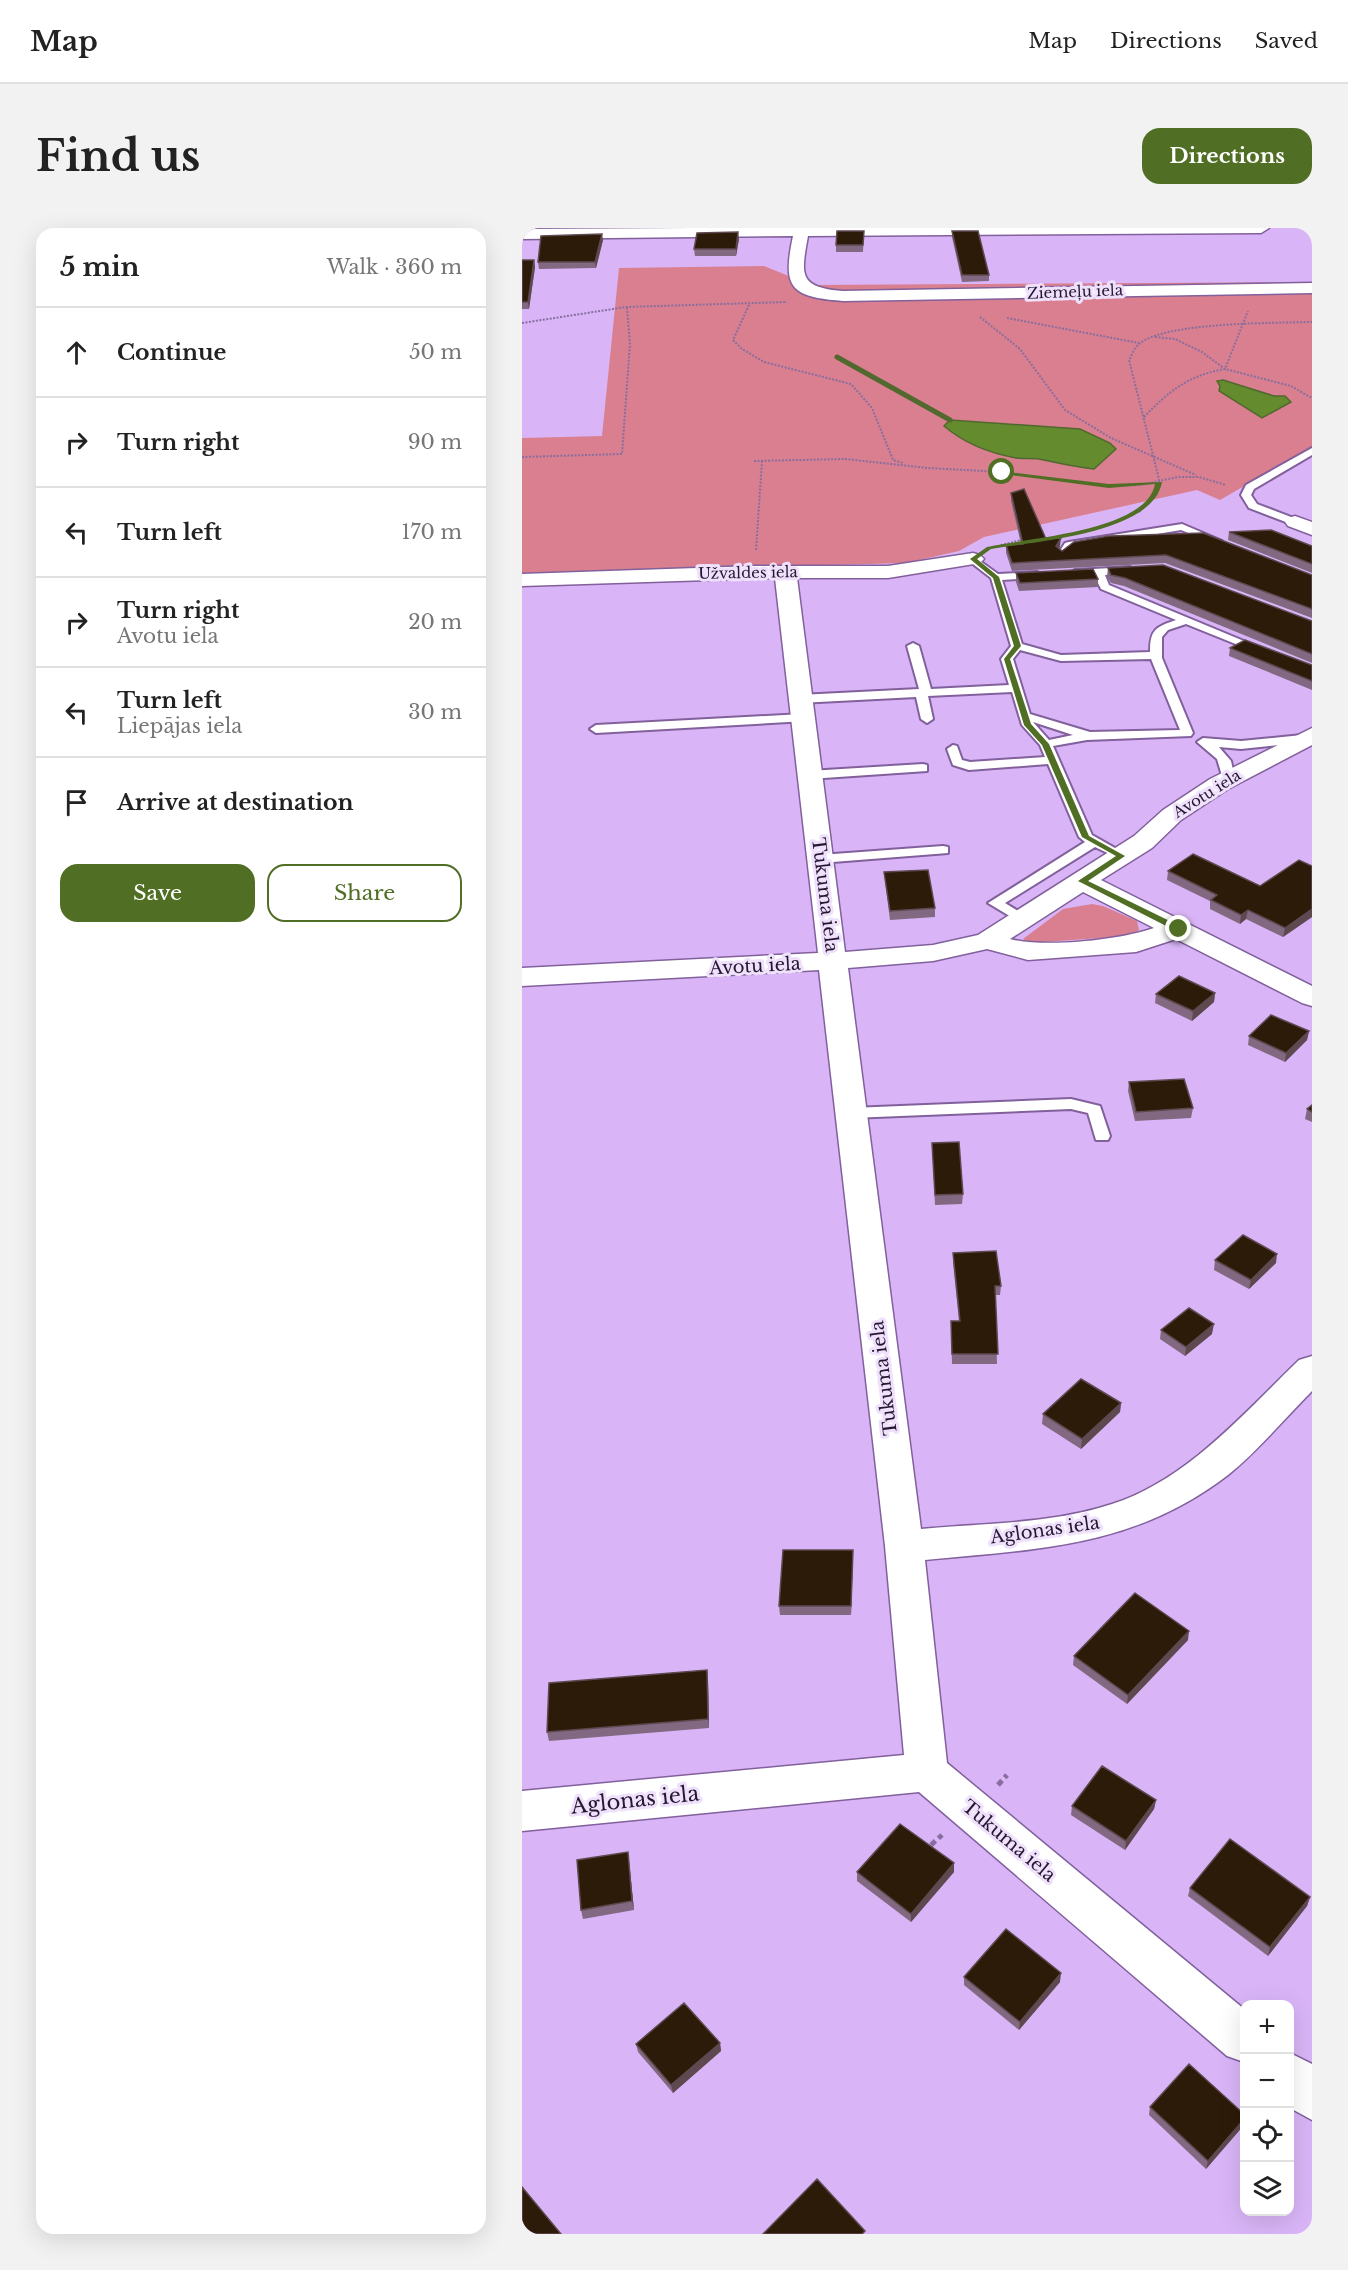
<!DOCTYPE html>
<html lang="en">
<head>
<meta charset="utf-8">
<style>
	body { margin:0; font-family:"Libre Baskerville",serif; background:#f2f2f2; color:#222 }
	.controls { position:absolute; right:18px; bottom:18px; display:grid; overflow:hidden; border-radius:12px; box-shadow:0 6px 24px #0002 }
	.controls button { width:54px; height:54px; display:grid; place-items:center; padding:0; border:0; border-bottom:2px solid #e0e0e0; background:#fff; color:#222; font:30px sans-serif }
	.stop { position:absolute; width:18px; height:18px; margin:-14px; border:4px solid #506f25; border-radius:50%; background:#fff }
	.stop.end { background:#506f25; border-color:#fff; box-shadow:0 2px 6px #0008 }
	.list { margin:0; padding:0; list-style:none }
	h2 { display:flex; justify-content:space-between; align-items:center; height:78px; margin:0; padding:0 24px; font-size:26px }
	h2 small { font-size:20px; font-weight:400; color:#767676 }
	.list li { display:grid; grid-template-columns:39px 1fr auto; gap:18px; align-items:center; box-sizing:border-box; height:90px; padding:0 24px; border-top:2px solid #e0e0e0 }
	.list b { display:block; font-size:22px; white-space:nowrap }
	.list p { margin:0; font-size:20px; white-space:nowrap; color:#767676 }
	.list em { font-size:20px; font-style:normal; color:#767676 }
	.actions { display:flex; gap:12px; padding:18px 24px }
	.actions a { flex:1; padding:14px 0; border:2px solid #506f25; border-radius:18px; text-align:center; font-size:21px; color:#506f25 }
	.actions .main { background:#506f25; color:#fff }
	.icon { flex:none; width:33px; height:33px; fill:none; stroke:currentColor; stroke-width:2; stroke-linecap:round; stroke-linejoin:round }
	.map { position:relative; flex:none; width:790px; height:2006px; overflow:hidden; border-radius:18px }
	header { display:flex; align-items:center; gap:36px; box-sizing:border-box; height:84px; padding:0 30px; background:#fff; border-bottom:2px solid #e0e0e0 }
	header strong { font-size:28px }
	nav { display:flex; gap:33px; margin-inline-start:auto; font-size:21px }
	.intro { display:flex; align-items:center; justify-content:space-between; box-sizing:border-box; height:144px; padding:0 36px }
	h1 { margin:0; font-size:42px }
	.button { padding:15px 27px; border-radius:18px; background:#506f25; color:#fff; font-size:21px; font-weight:700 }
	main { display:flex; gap:36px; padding:0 36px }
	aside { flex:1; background:#fff; border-radius:18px; box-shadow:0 6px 24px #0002 }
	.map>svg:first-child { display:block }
	.green { fill:#da7f8f }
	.water { fill:#648b2e; stroke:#51682f; stroke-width:1.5 }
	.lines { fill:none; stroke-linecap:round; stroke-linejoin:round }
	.stream { stroke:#51682f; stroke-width:5 }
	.lane-casing { stroke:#81609c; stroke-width:4 }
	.street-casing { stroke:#81609c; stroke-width:3 }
	.path-far1 { stroke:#886e9e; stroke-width:2; stroke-dasharray:2 1.5; stroke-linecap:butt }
	.path { stroke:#886e9e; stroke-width:5; stroke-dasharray:6 4; stroke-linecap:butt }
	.lane { fill:#fff; fill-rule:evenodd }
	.street { fill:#fff; fill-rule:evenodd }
	.wall { fill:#826880 }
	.shaded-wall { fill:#5f4950 }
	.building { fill:#2b1b08; stroke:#5f4950; stroke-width:1.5 }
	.route { fill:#506f25 }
	.labels { text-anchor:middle; stroke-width:6; stroke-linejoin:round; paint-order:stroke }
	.far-street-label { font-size:15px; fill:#251730; stroke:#efe0fc }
	.street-label { font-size:18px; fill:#251730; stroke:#efe0fc }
	.near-street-label { font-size:21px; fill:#251730; stroke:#efe0fc }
</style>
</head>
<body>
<header>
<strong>Map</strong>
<nav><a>Map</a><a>Directions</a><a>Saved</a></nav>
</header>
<div class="intro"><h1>Find us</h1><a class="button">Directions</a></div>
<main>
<aside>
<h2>5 min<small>Walk · 360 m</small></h2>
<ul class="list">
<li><svg class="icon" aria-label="ahead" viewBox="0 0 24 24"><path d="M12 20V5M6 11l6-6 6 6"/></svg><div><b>Continue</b></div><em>50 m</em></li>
<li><svg class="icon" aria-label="right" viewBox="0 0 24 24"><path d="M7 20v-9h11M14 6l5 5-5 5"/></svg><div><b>Turn right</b></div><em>90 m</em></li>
<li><svg class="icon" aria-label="left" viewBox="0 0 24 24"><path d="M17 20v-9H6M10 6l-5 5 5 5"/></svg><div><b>Turn left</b></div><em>170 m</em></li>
<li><svg class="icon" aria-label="right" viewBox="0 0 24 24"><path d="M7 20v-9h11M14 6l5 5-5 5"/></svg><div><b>Turn right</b><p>Avotu iela</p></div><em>20 m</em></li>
<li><svg class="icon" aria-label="left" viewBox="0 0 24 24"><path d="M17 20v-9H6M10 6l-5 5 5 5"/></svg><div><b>Turn left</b><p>Liepājas iela</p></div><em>30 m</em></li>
<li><svg class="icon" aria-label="arrive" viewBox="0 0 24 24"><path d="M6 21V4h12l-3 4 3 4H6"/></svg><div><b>Arrive at destination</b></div></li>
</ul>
<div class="actions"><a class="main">Save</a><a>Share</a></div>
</aside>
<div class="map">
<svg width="790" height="2006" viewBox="0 0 790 2006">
	<rect width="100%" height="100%" fill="#d9b5f7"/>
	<!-- green -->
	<path class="green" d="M242 38 289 57 790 54V219L698 272 675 262 462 309 437 323 384 335 0 345V210L80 208 97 40Z
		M570 676 581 678 615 693 617 702 608 708 507 715 501 711 541 681Z"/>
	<!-- water -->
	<path class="water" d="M701 152 752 168H763L769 174 740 190 697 163 698 158 695 153Z
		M428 192 558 201 588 215 594 221 572 241C553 239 536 235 517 231 510 230 501 231 494 230 467 225 443 216 422 198Z"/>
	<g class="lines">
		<!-- stream -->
		<path class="stream" d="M315 129 428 192"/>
		<!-- lane casing -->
		<g class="lane-casing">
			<path id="lane" d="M790 220V227L732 261 729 267 735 276 777 292V296H769L727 280 719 267 724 257Z
				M660 296 700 313 691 315 659 302 551 320 541 329 536 326 543 315 547 314Z
				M451 328 476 346 515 344 520 347 515 350 480 352 500 416 539 427 628 424C628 401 634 399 654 392L579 361 572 347 553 348 548 345 553 342 608 339 613 342 612 344 583 347 587 357 746 423 736 425 664 396 646 402 640 409V430L671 505 669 508 565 512 531 518 570 607 607 628 600 632 573 619 483 675 506 689 508 692 501 696 466 675 563 614 557 609 526 536 447 542 431 537 425 521 431 517 435 518 440 532 448 534 523 529 518 517 500 497 490 464 406 468 411 491 405 495 399 491 394 469 277 475 271 471 277 467 397 461 385 418 391 415 397 418 409 461 487 457 479 431 489 418 469 350 447 333 446 331ZM498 422 539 433 629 431 658 502 568 504 508 486 491 431ZM511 494 551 507 527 512Z
				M280 486 286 490 284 493 74 505 68 501 74 497Z
				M780 507 786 511 784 514 719 521 697 519 709 533 713 551 707 555 701 551 695 531 675 514 681 510 719 513Z
				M401 536 405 537V543L287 551 281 547 287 543Z
				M421 618 426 619V625L298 635 291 631 298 627Z
				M549 871 578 878 588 908 586 912H574L566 885 549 881 329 890 321 885 329 880Z"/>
		</g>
		<!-- street casing -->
		<g class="street-casing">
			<path id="street" d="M169 0H747L739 5 286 8C279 47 276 59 321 63L790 55V65L321 73C268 69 260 60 271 8L0 11V1Z
				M773 288 790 294V307L766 298 763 294 766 290Z
				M451 325 458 327 462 331 458 335 366 350H275L323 724 411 717 456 707 612 608 641 582 688 551 790 500V517L706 561 659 592 630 620 579 652 790 758V778L780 775 654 711 614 724 506 732 465 721 411 733 326 740 399 1301C462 1295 530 1296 590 1276 665 1252 722 1185 777 1132L790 1128V1163C763 1190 736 1223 706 1247 611 1320 516 1321 403 1332L425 1535 722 1781V1834L705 1828 397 1564 0 1603V1563L382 1527 363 1318 297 742 0 758V740L296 725 253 350 0 358V346L233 338H366ZM561 664 632 700C598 712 523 720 488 711Z
				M768 1825 790 1836V1892L768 1880Z"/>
		</g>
		<!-- path-far1 -->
		<path class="path-far1" d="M227 77 211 112 220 121 242 134 329 156 350 180 371 232 381 235
			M458 89 498 121 543 182 589 210 674 247
			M485 90 617 115
			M0 95 104 79 265 74
			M633 109 653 111 680 124 703 141 769 158 790 170
			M622 189C647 163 667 147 703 141L726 83
			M0 229 100 226 108 116 105 80
			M232 233 323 231 406 240 480 244 587 258 618 257 656 249H677L704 257
			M617 284 635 266 637 251 607 132C610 127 612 120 617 116 642 94 754 95 790 94
			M472 319 503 311
			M234 322 240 233"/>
		<!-- path -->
		<path class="path" d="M476 1557 485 1547
			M409 1617 420 1607"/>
		<!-- lane -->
		<use href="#lane" class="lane"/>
		<!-- street -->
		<use href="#street" class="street"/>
	</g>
	<!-- wall -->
	<path class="wall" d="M342 3 341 24H314V17Z
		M430 3 467 47V53L440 54 430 9Z
		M217 11 214 28H173L172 21Z
		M81 12 74 40 17 41 16 34Z
		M0 32H12L13 39 7 81H0Z
		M489 265 524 311 538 318 537 321 540 323 552 314 790 347V390L643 335 490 343 484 325V317L499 316 489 273Z
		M707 304 790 318V345L706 312Z
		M586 340 790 393V435L602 358 589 355 585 348Z
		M494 345 576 351V359L497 363 494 354Z
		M708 420 790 437V462L707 428Z
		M790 638V689L761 709 724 691 718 696 688 681V673L645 652 646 643 738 658Z
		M362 644 413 680V689L368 692 363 653Z
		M693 765 692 774 670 793 633 775 634 766Z
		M787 803 785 812 763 834 726 817 727 808Z
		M607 854 671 880 669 890 613 893 606 863Z
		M790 877V894L783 891 785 881Z
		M410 915 441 966 440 976 413 977Z
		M431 1025 479 1058 478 1067H473L475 1136H430L429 1093H437L431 1034Z
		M693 1032 754 1035 727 1061 692 1042Z
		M639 1102 690 1106 663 1128 638 1111Z
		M599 1175 598 1184 559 1221 520 1196 521 1186Z
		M331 1322 329 1387H258L257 1378Z
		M666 1412 605 1476 551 1437 552 1428Z
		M186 1451 187 1500 27 1513 25 1504Z
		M634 1572 632 1581 603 1622 549 1587 550 1578Z
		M106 1624 107 1633 112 1682 61 1691 59 1682Z
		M432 1635V1644L389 1694 335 1653V1644Z
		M668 1660 788 1669 785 1678 746 1728 666 1668Z
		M442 1749 538 1754 497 1802 442 1757Z
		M198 1815 199 1823 151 1865 116 1824 114 1816Z
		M628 1879 723 1887V1894L722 1897 684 1941 627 1887Z"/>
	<!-- shaded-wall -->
	<path class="shaded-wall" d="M216 4 217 11 214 28V21Z
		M80 6 81 12 74 40 73 34Z
		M12 32 13 39 7 81 6 74Z
		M539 310 538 318 534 327V318Z
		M790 681V689L761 709 763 700Z
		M726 682 724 691 718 696 719 687Z
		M693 765 692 774 670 793 671 783Z
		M787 803 785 812 763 834 764 825Z
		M755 1026 754 1035 727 1061 729 1052Z
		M692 1096 690 1106 663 1128 664 1119Z
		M599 1175 598 1184 559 1221 560 1211Z
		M331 1322V1332L329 1387V1378Z
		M667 1403 666 1412 605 1476 606 1467Z
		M185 1442 186 1451 187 1500 186 1491Z
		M634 1572 632 1581 603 1622 604 1613Z
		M106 1624 107 1633 112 1682 110 1673Z
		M432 1635V1644L389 1694V1686Z
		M788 1669 785 1678 746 1728 748 1719Z
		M539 1745 538 1754 497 1802 498 1794Z
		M198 1815 199 1823 151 1865 149 1857Z
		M723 1890 722 1897 684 1941 686 1933Z"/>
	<!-- building -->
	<path class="building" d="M315 3H342L341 17H314Z
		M430 3H456L467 47H440Z
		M216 4 214 21H172L175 5Z
		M80 6 73 34H16L19 8Z
		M0 32H12L6 74H0Z
		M502 261 524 311 539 310 534 318 540 323 552 314 587 308 681 305 790 347V381L644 327 490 335 484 317 501 316 489 265Z
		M749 302 790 318V336L707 304Z
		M641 337 790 393V426L603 350 589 347 586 340Z
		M571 341 576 351 498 355 494 345Z
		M723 412 790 437V453L708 420Z
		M671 626 738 658 777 632 790 638V681L763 700 726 682 719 687 689 672 695 667 646 643Z
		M406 642 413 680 368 683 362 644Z
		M657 748 693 765 671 783 634 766Z
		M749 787 787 803 764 825 727 808Z
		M662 851 671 880 614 884 607 854Z
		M790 877V884L785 881Z
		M437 914 441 966 413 967 410 915Z
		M721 1007 755 1026 729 1052 693 1032Z
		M474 1023 479 1058H473L476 1126H430L429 1093H438L431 1025Z
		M667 1080 692 1096 664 1119 639 1102Z
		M559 1151 599 1175 560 1211 521 1186Z
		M261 1322H331L329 1378H257Z
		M613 1365 667 1403 606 1467 552 1428Z
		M185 1442 186 1491 25 1504 27 1455Z
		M580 1538 634 1572 604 1613 550 1578Z
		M378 1596 432 1635 389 1686 335 1644Z
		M708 1611 788 1669 748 1719 668 1660Z
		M106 1624 110 1673 59 1682 55 1632Z
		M484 1701 539 1745 498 1794 442 1749Z
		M162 1775 198 1815 149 1857 114 1816Z
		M667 1836 723 1887V1890L686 1933 628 1879Z
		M295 1951 343 2003 340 2006H241Z
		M0 1959 39 2006H0Z"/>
	<!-- route -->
	<path class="route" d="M477 243 587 256 640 254C631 306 513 313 469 321L455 331 477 349 499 418 488 431 509 496 527 516 567 608 603 628 566 653 660 699V703H654L556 653 594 628 560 609 520 517 502 497 482 431 492 418 471 350 448 331 465 319C505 310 625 303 633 256L587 260 480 246Z"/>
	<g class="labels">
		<!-- far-street labels -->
		<g class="far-street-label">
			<text transform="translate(553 64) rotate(-2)" y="5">Ziemeļu iela</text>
			<text transform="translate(226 345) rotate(-1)" y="5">Užvaldes iela</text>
			<text transform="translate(685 566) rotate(-32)" y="5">Avotu iela</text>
		</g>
		<!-- street labels -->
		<g class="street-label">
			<text transform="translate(303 667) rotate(83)" y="6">Tukuma iela</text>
			<text transform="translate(233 738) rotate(-3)" y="6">Avotu iela</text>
			<text transform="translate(362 1150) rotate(-97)" y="6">Tukuma iela</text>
			<text transform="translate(523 1302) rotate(-8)" y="6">Aglonas iela</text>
			<text transform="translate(487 1613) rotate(40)" y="6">Tukuma iela</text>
		</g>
		<!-- near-street labels -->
		<g class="near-street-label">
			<text transform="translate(113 1572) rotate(-6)" y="7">Aglonas iela</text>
		</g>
	</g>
</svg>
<div class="controls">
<button>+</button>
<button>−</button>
<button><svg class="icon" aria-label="locate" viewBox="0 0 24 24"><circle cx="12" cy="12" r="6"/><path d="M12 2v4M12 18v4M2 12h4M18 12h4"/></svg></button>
<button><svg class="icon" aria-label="layers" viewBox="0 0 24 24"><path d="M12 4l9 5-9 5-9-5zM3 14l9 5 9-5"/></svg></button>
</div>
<div class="stop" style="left:480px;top:244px"></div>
<div class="stop end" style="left:657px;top:701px"></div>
</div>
</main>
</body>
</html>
